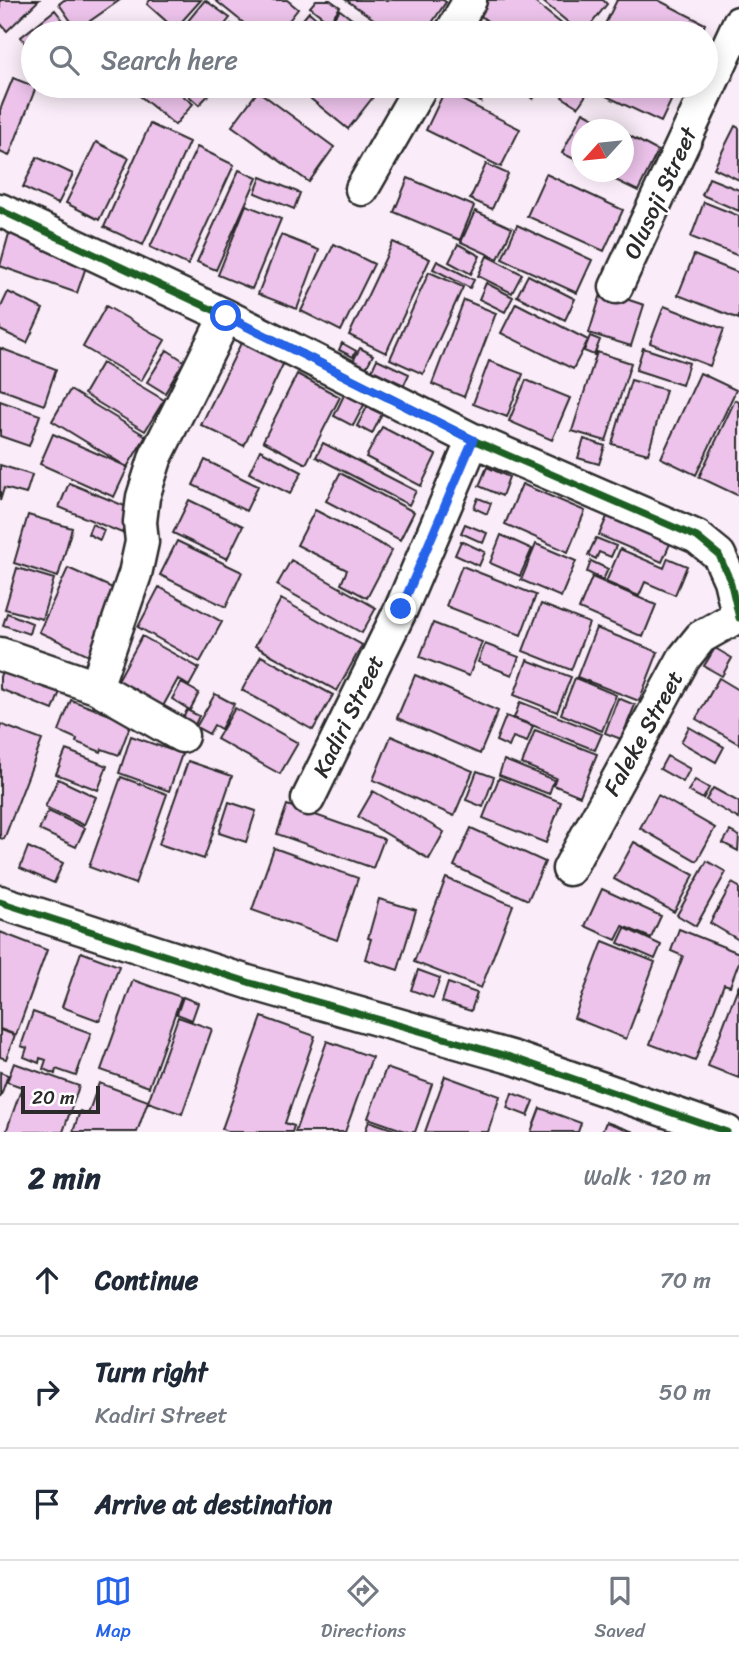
<!DOCTYPE html>
<html lang="en">
<head>
<meta charset="utf-8">
<style>
	body { margin:0; font-family:Sriracha,sans-serif; background:#f6f6f7; color:#1f2937 }
	.compass { position:absolute; left:571px; top:119px; width:63px; height:63px; border-radius:50%; background:#fff; box-shadow:0 4px 18px #0003; rotate:243deg }
	.scale { position:absolute; left:21px; bottom:18px; width:79px; box-sizing:border-box; padding-left:7px; border:4px solid #2b2b2b; border-top:0; font-size:19px; line-height:24px; white-space:nowrap; color:#2b2b2b; -webkit-text-stroke:5px #fff; paint-order:stroke }
	.stop { position:absolute; width:21px; height:21px; margin:-16px; border:5px solid #2563eb; border-radius:50%; background:#fff }
	.stop.end { background:#2563eb; border-color:#fff; box-shadow:0 2px 7px #0008 }
	.list { margin:0; padding:0; list-style:none }
	h2 { display:flex; justify-content:space-between; align-items:center; height:91px; margin:0; padding:0 28px; font-size:30px }
	h2 small { font-size:23px; font-weight:400; color:#747a83 }
	.list li { display:grid; grid-template-columns:46px 1fr auto; gap:21px; align-items:center; box-sizing:border-box; height:112px; padding:0 28px; border-top:2px solid #e0e1e3 }
	.list b { display:block; font-size:26px; white-space:nowrap }
	.list p { margin:0; font-size:23px; white-space:nowrap; color:#747a83 }
	.list em { font-size:23px; font-style:normal; color:#747a83 }
	.icon { flex:none; width:38px; height:38px; fill:none; stroke:currentColor; stroke-width:2; stroke-linecap:round; stroke-linejoin:round }
	.map { position:relative; flex:none; width:739px; height:1132px; overflow:hidden }
	.search { position:absolute; background:#fff; box-shadow:0 4px 18px #0003; left:21px; right:21px; top:21px; height:77px; display:flex; align-items:center; gap:18px; box-sizing:border-box; padding:0 24px; border-radius:38px; color:#747a83; font-size:26px }
	.sheet { height:427px; background:#fff }
	nav { display:flex; justify-content:space-around; align-items:center; box-sizing:border-box; height:98px; border-top:2px solid #e0e1e3; background:#fff; font-size:19px; color:#747a83 }
	nav a { display:grid; justify-items:center; gap:4px }
	nav .on { color:#2563eb }
	.map>svg:first-child { display:block }
	.building { fill:#edc3eb; stroke:#2b2b2b; stroke-width:2 }
	.lines { fill:none; stroke-linecap:round; stroke-linejoin:round }
	.minor-casing { stroke:#2b2b2b; stroke-width:37 }
	.minor { stroke:#fff; stroke-width:32 }
	.cycleway-casing { stroke:#fff; stroke-width:11 }
	.cycleway { stroke:#1b5e20; stroke-width:7 }
	.route { stroke:#2563eb; stroke-width:9 }
	.labels { text-anchor:middle; stroke-width:5; stroke-linejoin:round; paint-order:stroke }
	.street-label { font-size:23px; fill:#2b2b2b; stroke:#fff }
</style>
</head>
<body>
<div class="map">
<svg width="739" height="1132" viewBox="0 0 739 1132">
	<rect width="100%" height="100%" fill="#faedf9"/>
	<filter id="ink" filterUnits="userSpaceOnUse"><feTurbulence type="fractalNoise" baseFrequency=".0143" numOctaves="2"/><feDisplacementMap in="SourceGraphic" scale="14" xChannelSelector="R" yChannelSelector="G"/><feConvolveMatrix kernelMatrix="1 2 1 2 8 2 1 2 1" color-interpolation-filters="sRGB"/></filter>
	<g filter="url(#ink)">
		<!-- building -->
		<path class="building" d="M0 0H39L7 31 0 23Z
			M64 0H120L77 30 59 4Z
			M150 0H201L175 29 147 4Z
			M205 0 230 18 218 33H178Z
			M215 0H287L298 9 279 33H256Z
			M316 0H330L340 7 329 22 310 7Z
			M346 0H443L446 2 425 33H394Z
			M483 0H532L573 33H502L475 11Z
			M541 0H603L607 4 584 33H581Z
			M617 0H658L705 24 701 33H614L603 28Z
			M55 10 73 33H33V53L21 37Z
			M340 10 370 33H322Z
			M309 12 325 26 318 33H308L299 24Z
			M479 22 493 33H470Z
			M231 24 243 33H223Z
			M13 78 36 87 9 156 0 152V110Z
			M128 86H171L193 104 175 125Z
			M178 86H217L199 105Z
			M295 86H369L377 92 348 129Z
			M447 86 464 95 462 100 520 129 501 167 426 130Z
			M454 86H490L481 102Z
			M516 86H543L533 99Z
			M569 86H592L578 107 562 97Z
			M611 86H678L661 122 606 96Z
			M258 91 334 147 309 182 232 126Z
			M583 112 617 130H582V163L562 153Z
			M150 124 189 142 143 245 104 227Z
			M735 126 739 128V180L714 168Z
			M624 133 658 151 638 191 599 172H624Z
			M96 142 129 158 99 220 66 203Z
			M197 147 234 165 188 265 150 247Z
			M37 157 73 174 58 204 23 187Z
			M486 164 508 174 492 209 470 199Z
			M239 170 257 178 216 270 197 262Z
			M546 174 623 210 604 251 527 216Z
			M261 177 300 193 294 209 255 193Z
			M408 178 474 206 460 240 394 212Z
			M709 178 739 190V211L702 195Z
			M704 202 739 216V256L691 237Z
			M246 205 281 219 252 289 218 275Z
			M475 211 512 228 498 259 461 242Z
			M517 225 592 260 577 293 502 259Z
			M10 230 89 258 77 293 0 266Z
			M281 235 319 250 297 309 258 294Z
			M393 242 430 259 386 353 349 335Z
			M334 244 374 264 341 331 301 311Z
			M458 244 480 256 471 274 449 262Z
			M694 255 739 273V319L678 295Z
			M487 256 522 274 512 293 478 276Z
			M437 261 474 280 470 288 433 269Z
			M429 272 463 287 423 374 390 359Z
			M528 275 575 299 565 320 517 296Z
			M486 283 513 297 505 312 479 299Z
			M602 291 644 305 631 346 589 333Z
			M8 292 43 309 27 343 0 330V309Z
			M464 300 496 313 464 397 432 384Z
			M516 303 588 340 573 369 501 333Z
			M106 306 165 340 141 381 83 347Z
			M664 306 724 329 710 366 650 343Z
			M245 335 287 356 244 446 201 425Z
			M590 336 600 340 594 355 584 351Z
			M342 343 356 351 353 357 339 350Z
			M0 348 56 369 44 405 0 389Z
			M360 348 373 355 366 368 353 361Z
			M643 348 689 363 682 385 636 370Z
			M167 350 184 361 165 393 147 382Z
			M597 352 631 363 606 441 572 431Z
			M377 359 409 374 404 385 372 370Z
			M489 361 523 374 507 417 473 404Z
			M102 363 164 400 145 431 84 394Z
			M700 373 736 390 696 475 661 458Z
			M297 374 340 397 306 464 263 441Z
			M526 380 570 398 552 440 509 421Z
			M631 380 666 390 648 454 612 444Z
			M70 390 146 436 127 467 52 421Z
			M345 393 365 403 353 426 334 416Z
			M735 400 739 402V496L699 477Z
			M0 401 40 415 29 446 0 436Z
			M367 407 382 414 372 434 357 426Z
			M382 427 436 455 421 486 366 457Z
			M53 434 128 467 114 497 40 464Z
			M584 439 605 446 599 464 578 458Z
			M323 443 416 491 409 505 316 457Z
			M260 450 302 472 290 494 249 473Z
			M205 460 258 486 246 511 193 485Z
			M0 465 32 475 26 494 4 488 0 501Z
			M487 467 509 477 502 496 479 486Z
			M340 473 414 512 400 540 326 501Z
			M69 483 132 509 122 533 59 507Z
			M522 484 585 511 568 552 505 524Z
			M478 498 491 503 487 514 474 508Z
			M189 500 243 526 227 559 173 533Z
			M315 510 392 550 367 598 341 584 347 570 297 545Z
			M610 510 673 537 662 562 599 535Z
			M28 515 72 528 58 577 14 563Z
			M92 524 104 530 100 540 88 534Z
			M465 524 487 533 483 543 461 533Z
			M501 535 532 549 520 576 490 563Z
			M596 538 616 546 611 557 599 552 596 559 588 555Z
			M177 541 242 572 226 607 160 575Z
			M461 541 485 552 479 566 455 555Z
			M536 544 576 561 561 597 521 580Z
			M620 549 664 568 668 558 687 566 675 595 645 582 639 596 606 582Z
			M291 560 376 608 362 633 277 585Z
			M591 561 608 569 603 580 587 572Z
			M462 566 536 595 521 635 446 606Z
			M17 568 54 579 42 619 5 609Z
			M68 568 117 590 89 655 39 632Z
			M592 577 656 605 643 637 579 609Z
			M159 587 222 622 200 662 138 627Z
			M281 599 362 645 337 691 255 646Z
			M541 604 589 623 571 670 523 651Z
			M7 613 32 623 29 634 3 625Z
			M433 623 482 642 469 676 420 657Z
			M596 628 658 652 639 701 577 677Z
			M142 636 199 668 189 686 178 679 162 708 117 682Z
			M485 644 519 657 512 675 478 662Z
			M715 648 732 658 722 676 704 666Z
			M261 656 333 695 313 730 242 690Z
			M527 660 571 677 557 712 514 695Z
			M5 663 62 686 53 710 0 689V677Z
			M415 675 498 711 480 754 397 718Z
			M575 678 616 695 602 731 561 714Z
			M719 678 739 690V744L696 719Z
			M181 683 199 693 190 710 172 699Z
			M215 694 234 704 221 729 214 725 209 734 196 727Z
			M618 698 635 705 621 739 605 733Z
			M71 700 131 723 119 755 102 749 101 752 76 742 77 739 59 731Z
			M520 702 602 734 595 750 514 718Z
			M235 708 298 743 280 774 217 739Z
			M187 710 199 716 194 727 182 720Z
			M506 716 533 726 527 742 513 737 509 747 496 741Z
			M0 724 42 740 4 839 0 838Z
			M689 727 724 747 716 762 681 742Z
			M535 730 597 754 580 796 553 785 556 778 522 764Z
			M131 736 182 754 169 791 119 773Z
			M391 736 473 771 454 816 373 780Z
			M66 750 107 766 98 790 56 774Z
			M667 756 690 769 683 782 660 769Z
			M504 760 554 780 549 794 499 775Z
			M188 761 232 776 204 859 159 844Z
			M477 771 494 777 483 807 466 800Z
			M121 777 167 794 135 884 89 867Z
			M499 778 561 802 546 843 483 818Z
			M58 779 96 797 84 825 45 807Z
			M695 780 709 788 703 799 688 791Z
			M713 788 739 802V819L706 800Z
			M373 791 444 832 429 859 358 817Z
			M658 795 715 828 697 861 640 828Z
			M229 802 256 811 246 842 219 833Z
			M287 805 384 839 373 868 277 834Z
			M48 811 85 828 76 847 39 830Z
			M471 828 545 862 528 900 454 866Z
			M730 831 739 836 738 851 723 843Z
			M634 842 694 875 674 912 614 879Z
			M28 847 63 863 54 883 20 868Z
			M274 848 358 878 337 940 252 910Z
			M707 861 726 872 696 926 677 915Z
			M446 878 513 905 481 988 414 962Z
			M732 883 739 887V940L710 923Z
			M602 889 661 916 651 938 623 926 616 940 585 926Z
			M379 899 416 910 398 970 365 959 371 939 368 938Z
			M625 928 661 945 655 959 618 943Z
			M679 929 739 953V962L730 986 724 984 695 1061 650 1044 683 956 671 951Z
			M0 932 47 950 16 1035 0 1029Z
			M603 941 655 962 626 1039 574 1018Z
			M81 952 119 966 100 1021 62 1007Z
			M418 970 440 978 433 998 411 990Z
			M133 980 181 997 149 1087 101 1070Z
			M448 983 477 993 471 1011 442 1002Z
			M739 984V1078L708 1066Z
			M183 997 198 1003 192 1020 177 1014Z
			M33 1012 91 1033 76 1076 56 1069 55 1074 43 1069 46 1060 40 1058 39 1063 24 1057 27 1048 21 1046Z
			M178 1017 212 1029 182 1114 148 1102Z
			M262 1017 315 1036 285 1123 294 1126 292 1132H230L222 1129Z
			M0 1030 15 1035 6 1059 0 1057Z
			M327 1041 372 1057 345 1132H295Z
			M14 1063 79 1086 63 1132H6L22 1087 7 1082Z
			M386 1068 432 1084 415 1132H408L368 1118Z
			M0 1072 8 1075 0 1098Z
			M445 1076 500 1096 488 1132H425Z
			M99 1083 148 1101 137 1132H73L80 1111 88 1114Z
			M512 1093 534 1101 528 1116 507 1108Z
			M540 1108 581 1123 578 1132H531Z
			M369 1121 395 1130 394 1132H365Z
			M606 1122 634 1132H602Z"/>
		<g class="lines">
			<!-- minor casing -->
			<g class="minor-casing">
				<path id="minor" d="M451 33 470 0
					M362 189 421 86
					M0 210 226 316 473 440 697 537 719 555 730 580 739 618
					M616 287 739 23
					M0 654 96 687 182 736
					M96 687 135 574 142 542 140 522 143 497 156 456 226 316
					M308 799 401 609 473 440
					M569 869 684 658 701 637 738 616
					M0 902 251 983 514 1058 727 1132"/>
			</g>
			<!-- minor -->
			<use href="#minor" class="minor"/>
			<!-- cycleway casing -->
			<g class="cycleway-casing">
				<path id="cycleway" d="M0 210 226 316 473 440 697 537 719 555 730 580 739 618
					M0 902 251 983 514 1058 727 1132"/>
			</g>
			<!-- cycleway -->
			<use href="#cycleway" class="cycleway"/>
		</g>
	</g>
	<g class="lines" filter="url(#ink)">
		<!-- route -->
		<path class="route" d="M226 316 473 440 401 609"/>
	</g>
	<g class="labels">
		<!-- street labels -->
		<g class="street-label">
			<text transform="translate(660 193) rotate(-65)" y="8">Olusoji Street</text>
			<text transform="translate(348 716) rotate(-64)" y="8">Kadiri Street</text>
			<text transform="translate(643 733) rotate(-61)" y="8">Faleke Street</text>
		</g>
	</g>
</svg>
<svg class="compass" viewBox="-18 -18 36 36"><path d="M0-13l5 13h-10z" fill="#e53935"/><path d="M0 13l5-13h-10z" fill="#747a83"/></svg>
<div class="scale">20 m</div>
<div class="stop" style="left:226px;top:316px"></div>
<div class="stop end" style="left:401px;top:609px"></div>
<div class="search"><svg class="icon" aria-label="search" viewBox="0 0 24 24"><circle cx="10" cy="10" r="6"/><path d="M15 15l6 6"/></svg>Search here</div>
</div>
<section class="sheet">
<h2>2 min<small>Walk · 120 m</small></h2>
<ul class="list">
<li><svg class="icon" aria-label="ahead" viewBox="0 0 24 24"><path d="M12 20V5M6 11l6-6 6 6"/></svg><div><b>Continue</b></div><em>70 m</em></li>
<li><svg class="icon" aria-label="right" viewBox="0 0 24 24"><path d="M7 20v-9h11M14 6l5 5-5 5"/></svg><div><b>Turn right</b><p>Kadiri Street</p></div><em>50 m</em></li>
<li><svg class="icon" aria-label="arrive" viewBox="0 0 24 24"><path d="M6 21V4h12l-3 4 3 4H6"/></svg><div><b>Arrive at destination</b></div></li>
</ul>
</section>
<nav>
<a class="on"><svg class="icon" aria-label="map" viewBox="0 0 24 24"><path d="M3 6l6-2 6 2 6-2v14l-6 2-6-2-6 2zM9 4v14M15 6v14"/></svg>Map</a>
<a><svg class="icon" aria-label="directions" viewBox="0 0 24 24"><path d="M12 3l9 9-9 9-9-9zM9 14v-3h6M13 9l2 2-2 2"/></svg>Directions</a>
<a><svg class="icon" aria-label="saved" viewBox="0 0 24 24"><path d="M7 4h10v16l-5-4-5 4z"/></svg>Saved</a>
</nav>
</body>
</html>
